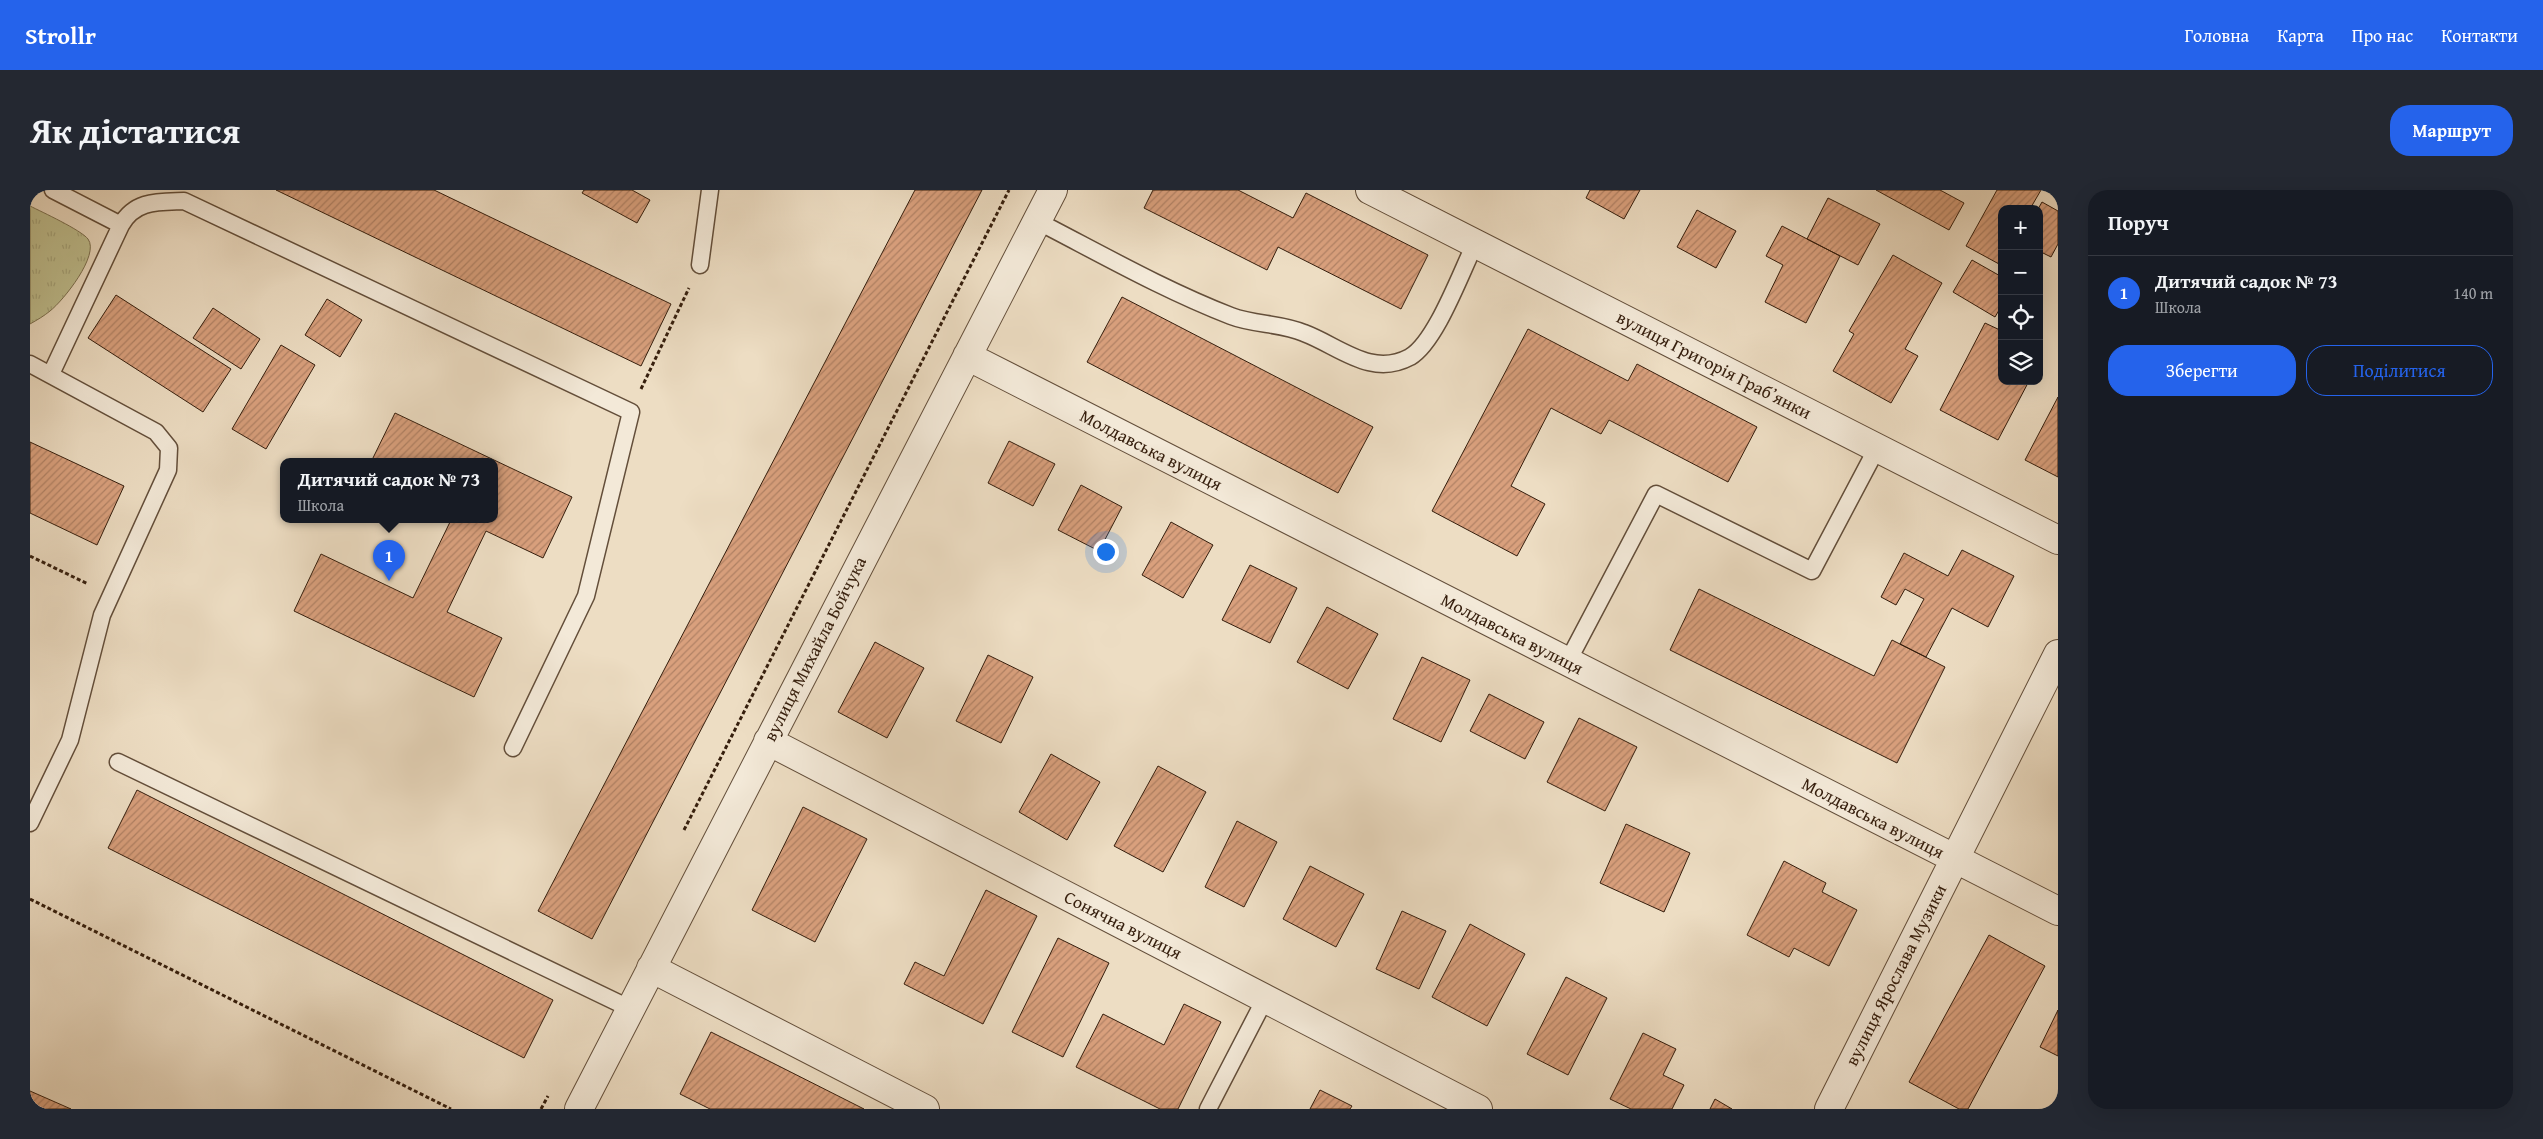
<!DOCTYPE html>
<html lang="uk">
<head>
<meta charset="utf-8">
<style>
	body { margin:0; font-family:"Gentium Book Plus",serif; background:#242831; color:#f1f3f6 }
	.controls { position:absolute; right:15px; top:15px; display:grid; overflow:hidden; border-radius:10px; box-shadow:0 5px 20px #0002 }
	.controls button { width:45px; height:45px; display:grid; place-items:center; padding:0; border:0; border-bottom:1px solid #363941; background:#171b24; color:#f1f3f6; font:25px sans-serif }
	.you { position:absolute; left:1075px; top:361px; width:18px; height:18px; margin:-12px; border:4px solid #fff; border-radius:50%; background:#1a73e8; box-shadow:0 0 0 8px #1a73e833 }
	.badge { display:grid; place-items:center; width:32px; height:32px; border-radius:50%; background:#2563eb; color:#fff; font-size:16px; font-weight:700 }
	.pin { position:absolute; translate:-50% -41px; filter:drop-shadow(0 1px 2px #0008) }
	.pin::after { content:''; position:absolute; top:26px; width:18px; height:15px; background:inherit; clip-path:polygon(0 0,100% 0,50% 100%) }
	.popup { position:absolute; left:250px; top:268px; width:218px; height:65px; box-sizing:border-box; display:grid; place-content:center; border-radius:10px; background:#171b24; filter:drop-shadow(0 1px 4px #0005); font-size:16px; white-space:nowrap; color:#9ea1a6 }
	.popup b { font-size:19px; color:#f1f3f6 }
	.popup::after { content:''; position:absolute; left:50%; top:100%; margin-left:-10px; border:10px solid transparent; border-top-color:#171b24 }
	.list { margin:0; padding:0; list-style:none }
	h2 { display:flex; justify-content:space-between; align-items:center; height:65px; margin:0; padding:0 20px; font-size:21px }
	h2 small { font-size:16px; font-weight:400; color:#9ea1a6 }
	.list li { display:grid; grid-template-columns:32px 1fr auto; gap:15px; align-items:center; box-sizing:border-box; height:75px; padding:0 20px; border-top:1px solid #363941 }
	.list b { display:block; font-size:19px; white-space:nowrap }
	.list p { margin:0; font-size:16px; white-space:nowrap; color:#9ea1a6 }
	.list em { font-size:16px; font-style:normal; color:#9ea1a6 }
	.actions { display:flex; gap:10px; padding:15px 20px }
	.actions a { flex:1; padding:11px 0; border:1px solid #2563eb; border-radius:20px; text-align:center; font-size:18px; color:#2563eb }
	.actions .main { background:#2563eb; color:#fff }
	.icon { flex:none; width:28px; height:28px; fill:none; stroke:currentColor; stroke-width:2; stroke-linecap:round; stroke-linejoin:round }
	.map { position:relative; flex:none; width:2028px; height:919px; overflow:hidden; border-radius:20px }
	header { display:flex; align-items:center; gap:30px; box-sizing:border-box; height:70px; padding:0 25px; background:#2563eb; color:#fff }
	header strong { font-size:24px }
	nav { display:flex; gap:28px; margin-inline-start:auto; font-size:18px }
	.intro { display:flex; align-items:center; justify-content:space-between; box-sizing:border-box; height:120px; padding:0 30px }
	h1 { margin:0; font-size:35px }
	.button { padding:12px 22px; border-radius:20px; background:#2563eb; color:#fff; font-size:18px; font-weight:700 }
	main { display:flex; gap:30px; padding:0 30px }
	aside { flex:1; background:#171b24; border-radius:20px; box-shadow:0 5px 20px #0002 }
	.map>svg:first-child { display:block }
	.grass { fill:url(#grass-tufts); stroke:#7a6e4e }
	.building { fill:url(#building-hatch); stroke:#351e0d }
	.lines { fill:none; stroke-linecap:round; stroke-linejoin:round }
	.lane-casing { stroke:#634e3a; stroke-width:19 }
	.street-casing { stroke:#634e3a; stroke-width:30 }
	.path { stroke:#351e0d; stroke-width:3; stroke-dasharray:4 2.5; stroke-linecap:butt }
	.lane { stroke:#f3e9d8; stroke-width:16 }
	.street { stroke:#f3e9d8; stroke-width:28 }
	.labels { text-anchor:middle; stroke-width:5; stroke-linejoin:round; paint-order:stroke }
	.street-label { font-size:18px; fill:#351e0d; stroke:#f3e9d8 }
</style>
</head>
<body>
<header>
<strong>Strollr</strong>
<nav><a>Головна</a><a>Карта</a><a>Про нас</a><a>Контакти</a></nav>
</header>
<div class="intro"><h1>Як дістатися</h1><a class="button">Маршрут</a></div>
<main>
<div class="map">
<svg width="2028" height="919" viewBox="0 0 2028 919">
	<defs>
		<pattern id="grass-tufts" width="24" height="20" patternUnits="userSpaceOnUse" patternTransform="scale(1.25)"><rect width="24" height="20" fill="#bfbf8f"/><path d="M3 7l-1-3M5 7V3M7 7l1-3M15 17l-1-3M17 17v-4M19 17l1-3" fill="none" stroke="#a5a47a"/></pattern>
		<pattern id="building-hatch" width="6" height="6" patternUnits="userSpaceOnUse" patternTransform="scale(1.25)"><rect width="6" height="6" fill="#d9a07d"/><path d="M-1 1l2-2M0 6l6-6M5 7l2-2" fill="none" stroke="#b18265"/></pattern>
	</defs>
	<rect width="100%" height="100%" fill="#edddc3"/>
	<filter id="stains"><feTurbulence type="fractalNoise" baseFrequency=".004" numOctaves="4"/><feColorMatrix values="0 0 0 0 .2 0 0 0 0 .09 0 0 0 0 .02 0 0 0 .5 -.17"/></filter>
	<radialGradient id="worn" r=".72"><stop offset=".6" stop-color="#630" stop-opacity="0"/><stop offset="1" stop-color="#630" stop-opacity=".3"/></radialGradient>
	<!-- grass -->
	<path class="grass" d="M0 16C12 22 51 40 58 49 70 65 33 111 20 121 14 126 7 130 0 134Z"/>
	<!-- building -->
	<path class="building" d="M246 0H404L641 114 611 176Z
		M554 0H602L620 10 607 33 552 3Z
		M885 0H952L562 749 508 721Z
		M1123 0H1208L1263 28 1276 3 1398 65 1371 119 1248 57 1237 80 1114 18Z
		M1560 0H1610L1594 29 1556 8Z
		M1846 0H1910L1934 13 1919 40Z
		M1967 0H2011L2000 19H1972V69L1969 74 1936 56Z
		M1798 8 1850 34 1828 75 1777 49Z
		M2012 12 2028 21V54L2021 67 2009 61 2008 19Z
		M1667 20 1706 41 1686 78 1647 57Z
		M1752 36 1810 66 1776 133 1735 112 1753 75 1736 66Z
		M1863 65 1912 93 1875 159 1888 166 1861 213 1803 181 1824 144 1819 141Z
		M1942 70 1972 87V115L1965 127 1923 102Z
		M86 105 201 179 173 222 58 148Z
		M1092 107 1343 237 1308 303 1057 172Z
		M297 109 332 130 310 167 275 145Z
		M183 118 230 149 211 179 163 148Z
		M1955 133 1972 141V191H1999L1968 250 1910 220Z
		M1498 139 1598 191 1607 174 1727 237 1698 292 1579 230 1571 244 1521 218 1481 296 1515 314 1487 366 1402 321Z
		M251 155 285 175 236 259 202 239Z
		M2028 207V287L1995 270Z
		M365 223 542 307 513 368 456 341 417 422 472 448 444 507 264 421 291 364 383 408 421 330H464V272H341Z
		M979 251 1025 274 1003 316 958 293Z
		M0 252 94 296 67 355 0 323Z
		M1051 295 1092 317 1069 361 1028 340Z
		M1141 332 1183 355 1153 408 1112 385Z
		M1932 360 1984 386 1958 437 1922 418 1896 467 1870 454 1894 409 1875 399 1866 415 1851 407 1874 363 1918 386Z
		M1220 375 1267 398 1240 453 1192 430Z
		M1669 399 1844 486 1862 450 1915 477 1867 573 1640 460Z
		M1297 417 1348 444 1318 499 1267 472Z
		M845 452 894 478 857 548 808 522Z
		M958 465 1003 487 971 553 926 531Z
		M1392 467 1440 490 1411 552 1363 529Z
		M1459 504 1514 532 1495 569 1440 541Z
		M1549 528 1607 557 1575 621 1517 592Z
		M1021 564 1070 592 1037 650 989 622Z
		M1128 576 1176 602 1133 682 1084 656Z
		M107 600 523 810 494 868 78 658Z
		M773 617 837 649 785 752 722 720Z
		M1207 631 1247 652 1214 717 1175 697Z
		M1596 634 1660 663 1634 722 1570 693Z
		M1754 671 1796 693 1792 702 1827 720 1799 776 1764 758 1759 767 1717 745Z
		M1280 676 1334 704 1306 757 1253 729Z
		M956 700 1007 726 953 834 874 794 885 772 914 786Z
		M1372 721 1416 741 1389 799 1346 779Z
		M1440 734 1495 764 1457 836 1402 807Z
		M1959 745 2015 776 1938 919H1929L1879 892Z
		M1028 748 1079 773 1033 867 982 842Z
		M1536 787 1577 808 1538 885 1497 864Z
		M1154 814 1191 832 1148 919H1130L1046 877 1073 824 1134 855Z
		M2028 820V866L2010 857Z
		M681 842 723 863 834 919H680L650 904Z
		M1613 843 1646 859 1633 885 1654 895 1642 919H1601L1580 909Z
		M1290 900 1322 916 1320 919H1280Z
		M0 901 41 919H0Z
		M1685 909 1702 919H1680Z"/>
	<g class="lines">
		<!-- lane casing -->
		<g class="lane-casing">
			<path id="lane" d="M23 0 91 35C105 10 128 12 154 11L601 222 556 406 483 558
				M1007 31C1071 64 1134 100 1201 126 1224 135 1251 133 1274 143 1309 156 1341 188 1380 167 1406 152 1431 82 1445 54
				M670 75 680 0
				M0 174 126 242 139 258 138 280 72 425 40 550 0 633
				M21 184 91 35
				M1537 473 1626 304 1782 381 1847 258
				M88 572 601 819
				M1178 919 1235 809"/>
		</g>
		<!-- street casing -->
		<g class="street-casing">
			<path id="street" d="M1340 0 2028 350
				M937 166 2028 721
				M738 551 1448 919
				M621 778 895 919
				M549 919 1023 0
				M1799 919 2028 464"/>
		</g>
		<!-- path -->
		<path class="path" d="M611 199 659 98
			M0 366 58 394
			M654 640 979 0
			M0 709 421 919
			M511 919 518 906"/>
		<!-- lane -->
		<use href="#lane" class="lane"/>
		<!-- street -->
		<use href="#street" class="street"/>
	</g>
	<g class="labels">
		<!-- street labels -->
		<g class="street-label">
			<text transform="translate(1684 175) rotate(27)" y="6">вулиця Григорія Грабʼянки</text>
			<text transform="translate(1121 260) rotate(27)" y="6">Молдавська вулиця</text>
			<text transform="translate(1482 444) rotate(27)" y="6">Молдавська вулиця</text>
			<text transform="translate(785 459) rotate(-63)" y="6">вулиця Михайла Бойчука</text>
			<text transform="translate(1843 628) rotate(27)" y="6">Молдавська вулиця</text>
			<text transform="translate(1093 735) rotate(27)" y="6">Сонячна вулиця</text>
			<text transform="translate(1866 785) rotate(-63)" y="6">вулиця Ярослава Музики</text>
		</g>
	</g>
	<rect width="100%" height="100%" filter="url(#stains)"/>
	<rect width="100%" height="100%" fill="url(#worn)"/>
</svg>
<div class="controls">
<button>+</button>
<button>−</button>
<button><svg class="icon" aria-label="locate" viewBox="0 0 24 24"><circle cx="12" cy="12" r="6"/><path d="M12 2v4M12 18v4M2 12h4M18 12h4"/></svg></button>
<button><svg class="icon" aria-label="layers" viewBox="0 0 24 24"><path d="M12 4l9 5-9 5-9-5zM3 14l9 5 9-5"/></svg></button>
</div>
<div class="you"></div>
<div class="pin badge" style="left:359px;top:391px">1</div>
<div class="popup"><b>Дитячий садок № 73</b>Школа</div>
</div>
<aside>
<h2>Поруч<small></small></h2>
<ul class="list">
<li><span class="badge">1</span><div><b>Дитячий садок № 73</b><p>Школа</p></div><em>140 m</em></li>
</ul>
<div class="actions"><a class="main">Зберегти</a><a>Поділитися</a></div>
</aside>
</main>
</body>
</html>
